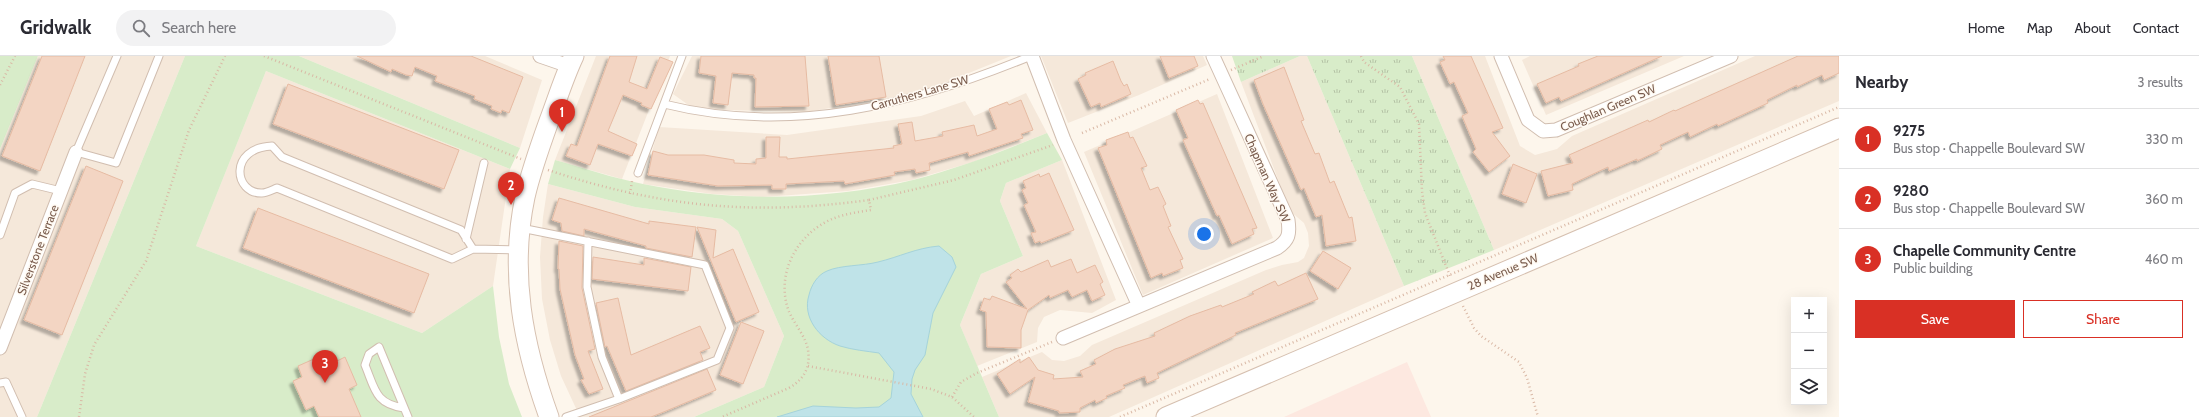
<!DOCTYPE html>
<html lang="en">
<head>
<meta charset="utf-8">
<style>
	body { margin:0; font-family:Cabin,sans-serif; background:#f2f2f3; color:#2b2b33 }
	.controls { position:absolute; right:12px; bottom:12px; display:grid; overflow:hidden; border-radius:0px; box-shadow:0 4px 16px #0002 }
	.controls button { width:36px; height:36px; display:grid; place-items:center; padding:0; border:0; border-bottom:1px solid #e1e1e2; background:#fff; color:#2b2b33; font:20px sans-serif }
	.you { position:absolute; left:1204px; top:178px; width:14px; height:14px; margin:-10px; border:3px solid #fff; border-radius:50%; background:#1a73e8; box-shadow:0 0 0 6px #1a73e833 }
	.badge { display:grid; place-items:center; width:26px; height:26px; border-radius:50%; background:#d93025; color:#fff; font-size:13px; font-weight:700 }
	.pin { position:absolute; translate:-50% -33px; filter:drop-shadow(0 1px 2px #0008) }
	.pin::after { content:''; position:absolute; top:21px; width:14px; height:12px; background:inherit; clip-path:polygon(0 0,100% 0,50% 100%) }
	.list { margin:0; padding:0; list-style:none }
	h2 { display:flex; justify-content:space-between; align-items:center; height:52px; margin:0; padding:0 16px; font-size:17px }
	h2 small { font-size:13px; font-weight:400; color:#7c7c81 }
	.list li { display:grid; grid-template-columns:26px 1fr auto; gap:12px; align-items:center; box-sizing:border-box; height:60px; padding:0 16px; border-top:1px solid #e1e1e2 }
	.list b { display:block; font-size:15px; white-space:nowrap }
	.list p { margin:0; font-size:13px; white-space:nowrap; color:#7c7c81 }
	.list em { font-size:13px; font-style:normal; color:#7c7c81 }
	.actions { display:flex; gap:8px; padding:12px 16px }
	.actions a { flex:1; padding:9px 0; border:1px solid #d93025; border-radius:0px; text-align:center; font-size:14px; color:#d93025 }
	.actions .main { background:#d93025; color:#fff }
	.icon { flex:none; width:22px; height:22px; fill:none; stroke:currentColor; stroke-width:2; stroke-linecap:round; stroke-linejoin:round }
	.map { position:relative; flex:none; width:1839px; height:361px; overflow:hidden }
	header { display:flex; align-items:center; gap:24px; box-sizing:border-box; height:56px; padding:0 20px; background:#fff; border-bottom:1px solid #e1e1e2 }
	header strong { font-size:19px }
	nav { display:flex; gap:22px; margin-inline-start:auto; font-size:14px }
	.search { width:280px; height:36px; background:#f2f2f3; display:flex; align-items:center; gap:10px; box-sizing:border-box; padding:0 14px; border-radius:22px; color:#7c7c81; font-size:15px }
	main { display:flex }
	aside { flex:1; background:#fff }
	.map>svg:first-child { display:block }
	.residential { fill:#f5e8da }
	.commercial { fill:#fde8e0 }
	.grass { fill:url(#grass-tufts) }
	.park { fill:#d8ecc9 }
	.water { fill:#bfe3e8; stroke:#a5d3da }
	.building { fill:#f3d5c3; stroke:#e6bba3; filter:url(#shadow) }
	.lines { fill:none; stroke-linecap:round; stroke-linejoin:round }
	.lane-casing { stroke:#d1beb0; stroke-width:9 }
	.street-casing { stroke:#d1beb0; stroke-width:15 }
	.secondary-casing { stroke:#d6c0b0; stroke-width:21 }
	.path { stroke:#d9b8a5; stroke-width:2.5; stroke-dasharray:1 3; stroke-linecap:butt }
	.lane { stroke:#fff; stroke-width:7 }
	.street { stroke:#fff; stroke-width:13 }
	.secondary { stroke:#fff; stroke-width:19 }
	.labels { text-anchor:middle; stroke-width:3; stroke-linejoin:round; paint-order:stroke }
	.street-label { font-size:12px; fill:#7a5c4d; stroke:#fffaf3 }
</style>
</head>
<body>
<header>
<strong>Gridwalk</strong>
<div class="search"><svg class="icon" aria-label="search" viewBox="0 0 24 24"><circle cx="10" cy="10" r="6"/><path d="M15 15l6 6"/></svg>Search here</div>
<nav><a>Home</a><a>Map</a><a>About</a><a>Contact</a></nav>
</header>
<main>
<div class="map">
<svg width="1839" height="361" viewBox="0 0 1839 361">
	<defs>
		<pattern id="grass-tufts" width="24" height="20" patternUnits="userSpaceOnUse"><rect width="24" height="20" fill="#d8ecc9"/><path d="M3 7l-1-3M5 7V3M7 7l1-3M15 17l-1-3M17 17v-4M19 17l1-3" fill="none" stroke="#b4c2a5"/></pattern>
		<filter id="shadow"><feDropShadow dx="-3.5" dy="3.5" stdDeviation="1" flood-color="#0004"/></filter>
	</defs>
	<rect width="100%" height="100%" fill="#fdf6ec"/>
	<!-- residential -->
	<path class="residential" d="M38 0H185L37 361H0V93Z
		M299 0H485L542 24 520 92Z
		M596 0H670L622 123 555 104Z
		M692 0H1011L917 38 806 56 694 53 673 38Z
		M1041 0H1203L1207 9 1139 39 1068 67Z
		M1300 0H1307L1404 230 1109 361H999L982 321 1042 296 1052 304 1064 305 1080 300 1092 289 1266 214 1282 209 1298 206 1304 202 1309 190 1308 177 1304 167 1290 155 1241 26Z
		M1412 0H1485L1520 90 1535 99 1557 93 1572 80 1755 0H1839V45L1494 194Z
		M1530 0H1684L1546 59 1522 4Z
		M266 15 510 113 493 230 422 277 196 190Z
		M1026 37 1047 77 973 106 912 124 848 135 763 141 712 138 643 128 659 71 787 79 921 60 965 45 974 60Z
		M1217 38 1273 182 1143 239 1084 96Z
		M1062 104 1116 244 1092 257 1060 254 1044 261 1038 272 1037 286 977 310 960 269 981 218 1023 200 1000 145 1006 127Z
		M548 128 635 151 722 163 738 175 784 280 764 331 694 361H580L561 320 550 284 542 243 540 201 543 161Z"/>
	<!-- commercial -->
	<path class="commercial" d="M1407 306 1431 361H1284Z"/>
	<!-- grass -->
	<path class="grass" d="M1232 0H1300L1241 26Z
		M1307 0H1412L1494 194 1404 230Z"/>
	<!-- park -->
	<path class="park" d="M0 0H38L0 93Z
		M185 0H299L520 92 510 113 266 15 196 190 422 277 493 230 499 281 509 328 522 361H37Z
		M1047 77 1062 104 1006 127 1000 145 1023 200 981 218 960 269 999 361H694L764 331 784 280 738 175 722 163 635 151 548 128 555 104C584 112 613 122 643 128 730 146 826 145 913 124 959 112 1003 95 1047 77Z"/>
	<!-- water -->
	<path class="water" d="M939 190 952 201 956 211 933 257 925 299 915 314 912 323 911 338 923 361H777L813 350 856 352 879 351 891 342 894 316 879 297C866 295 853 294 840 290 819 283 802 261 809 239 811 230 817 219 827 215 840 209 863 210 878 206 899 201 916 192 939 190Z"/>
	<!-- building -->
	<path class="building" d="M42 0H85L40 115 2 100Z
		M357 0H471L523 21 509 57 502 54 501 57 491 53 492 50 474 43 475 40 435 25 437 20 415 11 412 20 406 19 392 13 391 16Z
		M610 0H637L629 26 647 33 660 1 673 6 651 53 641 49 642 47 623 39 608 75 637 88 632 100 598 88 590 109 566 100 571 88 577 90Z
		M701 0H805L809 50 755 51 756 22H754V19L732 17 728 49 713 47 716 20 699 17Z
		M828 0H879L886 41 836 49Z
		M1160 0H1194L1198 10 1169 22Z
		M1443 0H1471L1503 72 1492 76 1510 100 1489 116 1473 96 1476 93 1462 60 1468 57 1454 26 1450 28 1440 6 1445 4Z
		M1598 0H1662L1561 45 1559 41 1546 47 1537 28 1579 10 1578 8Z
		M1798 0H1839V17L1824 24 1822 19 1797 31V29L1767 44 1768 47 1718 70 1717 68 1690 81 1688 76 1660 89 1662 93 1637 105V103L1609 115 1608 111 1572 128 1573 134 1548 140 1541 115 1573 107 1569 99 1648 64 1649 66 1674 54 1675 55Z
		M1113 5 1121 25 1124 30 1127 28 1131 38 1101 51 1100 47 1091 51 1078 23 1086 19 1085 17Z
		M1284 11 1304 64 1301 65 1315 98 1319 97 1330 127 1334 125 1349 162 1352 161 1356 185 1326 190 1322 159 1316 161 1304 132 1301 134 1263 48 1254 24Z
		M288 28 459 94 444 133 273 68Z
		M1021 44 1033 74 1021 78 1023 82 969 100 968 96 929 107 930 114 916 117 915 113 894 116 895 119 845 128 844 125 786 128V133H772V129L718 130 648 119 653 95 668 99H704L734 104V107L756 108V103L766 102V81H780L779 101H787V103L894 92 893 90 902 88 898 68 912 66 915 85 943 80 942 76 974 69 977 80 997 73 989 53 1007 46 1009 49Z
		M1198 44 1200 48 1203 47 1257 172 1252 173 1254 178 1232 188 1219 159 1217 160 1183 84 1188 82 1176 54Z
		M1128 76 1130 82 1133 81 1147 110 1141 112 1150 134 1158 131 1166 148 1163 150 1171 170 1168 171 1183 203 1180 204 1183 212 1163 220 1162 217 1151 222 1098 92 1107 89 1106 84Z
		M1513 108 1537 118 1526 147 1502 138Z
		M86 110 123 125 62 279 24 264Z
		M1049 117 1074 174 1041 187 1040 185 1035 187 1031 177 1036 176 1024 149 1028 147 1022 134 1026 132 1023 125 1039 118 1040 121Z
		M559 142 649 168V165L696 171 692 201 646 192V190L584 173V180L562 175 561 167 552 164Z
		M258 152 429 218 414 257 243 192Z
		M697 171 716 174 713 202 733 193 759 256 736 266Z
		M559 185 583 190 582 232 595 293 588 295 603 333 589 338 581 324 584 323 575 299 560 233 559 213H558Z
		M1323 195 1351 212 1338 233 1310 215Z
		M593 201 644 209V202L691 211 688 235 592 223Z
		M1071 203 1077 217 1095 209 1103 226 1100 228 1105 239 1092 245 1087 234 1072 241 1068 234 1050 242 1049 239 1028 254 1021 274V292L987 291 986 256 980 254 984 242 990 244 992 240 1027 253 1006 226 1012 222 1010 219 1018 213 1021 216 1048 204 1051 211Z
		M1306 217 1318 243 1235 277 1236 279 1157 317 1159 322 1147 327 1145 320 1123 329 1125 332 1106 340 1107 342 1096 347 1095 344 1080 352V356L1059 357V355L1028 346 1035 321 1010 338 997 318 1020 303V307L1029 301 1038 314 1054 319 1053 323 1083 321 1080 315 1096 308 1094 304 1115 293 1155 280 1154 277 1190 260 1221 249 1222 251 1254 238 1252 236 1275 225 1278 230Z
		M618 242 631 299 700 270 710 292 700 296 703 304 626 335 607 290 605 291 596 247Z
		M741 266 764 275 743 328 720 319Z
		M332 295 337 305 345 301 357 329 349 333 361 361H319L314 350 306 354 293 325 302 321 298 310Z
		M707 313 716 334 666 355 651 361H589Z"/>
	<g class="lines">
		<!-- lane casing -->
		<g class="lane-casing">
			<path id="lane" d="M117 0 76 96 116 107 159 0
				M664 48C792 80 912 49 1031 0
				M638 117 682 0
				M521 172 705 209 730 272 717 304 619 343 566 361
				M0 179 15 137 32 128 61 135
				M466 183 484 107
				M588 185 587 231 602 301 619 343
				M473 193 452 203 277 132C272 134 266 137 262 137 234 138 228 92 272 90L282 101 461 174 473 193 517 194
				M0 327 6 326 22 361
				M404 352C375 348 375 333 365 309L369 298 379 291 408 361"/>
		</g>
		<!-- street casing -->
		<g class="street-casing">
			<path id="street" d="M540 0 569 10
				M1032 0 1064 84 1139 250
				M1501 0 1528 64 1543 75 1556 74 1731 0
				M1063 282 1277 192C1289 184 1290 178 1288 164L1213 0
				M0 292 76 96"/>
		</g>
		<!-- secondary casing -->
		<g class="secondary-casing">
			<path id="secondary" d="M549 361C523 289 509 217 525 141 531 115 540 90 549 65 557 44 564 21 574 0
				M1166 361 1839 72"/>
		</g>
		<!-- path -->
		<path class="path" d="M264 0 521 103
			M1361 0 1364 6 1400 31 1419 68 1422 135 1425 157 1450 220
			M1231 14 1264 0
			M0 29 15 0
			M1082 77 1210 23
			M548 114C660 151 752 160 869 144L871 154C858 156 844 158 832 163 797 178 776 217 788 253 793 267 806 280 808 294 811 312 803 324 789 332L722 361
			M630 138 632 125
			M869 144 954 124 1053 89
			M1463 250 1474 272 1481 280 1519 306 1527 322 1538 361
			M808 310 931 333 952 341 974 361
			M952 341 961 326 977 317 1052 286
			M79 361 85 318 94 289 146 205 189 74 225 0
			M1120 361 1839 51"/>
		<!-- lane -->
		<use href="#lane" class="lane"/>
		<!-- street -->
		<use href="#street" class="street"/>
		<!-- secondary -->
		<use href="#secondary" class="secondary"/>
	</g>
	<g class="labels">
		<!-- street labels -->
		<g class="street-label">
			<text transform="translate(920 37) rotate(-16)" y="4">Carruthers Lane SW</text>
			<text transform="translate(1608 52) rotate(-23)" y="4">Coughlan Green SW</text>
			<text transform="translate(1267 122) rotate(66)" y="4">Chapman Way SW</text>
			<text transform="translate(38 194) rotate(-69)" y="4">Silverstone Terrace</text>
			<text transform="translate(1503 216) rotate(-23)" y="4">28 Avenue SW</text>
		</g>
	</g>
</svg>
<div class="controls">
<button>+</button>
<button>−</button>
<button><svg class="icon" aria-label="layers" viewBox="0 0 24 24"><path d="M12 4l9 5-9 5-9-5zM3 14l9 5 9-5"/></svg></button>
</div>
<div class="you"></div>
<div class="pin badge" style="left:562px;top:76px">1</div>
<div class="pin badge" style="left:511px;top:149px">2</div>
<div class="pin badge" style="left:325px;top:327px">3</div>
</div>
<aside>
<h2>Nearby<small>3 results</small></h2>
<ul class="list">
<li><span class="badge">1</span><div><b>9275</b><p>Bus stop · Chappelle Boulevard SW</p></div><em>330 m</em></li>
<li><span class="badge">2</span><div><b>9280</b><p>Bus stop · Chappelle Boulevard SW</p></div><em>360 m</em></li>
<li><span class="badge">3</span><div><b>Chapelle Community Centre</b><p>Public building</p></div><em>460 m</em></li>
</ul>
<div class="actions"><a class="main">Save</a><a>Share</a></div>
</aside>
</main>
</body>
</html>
